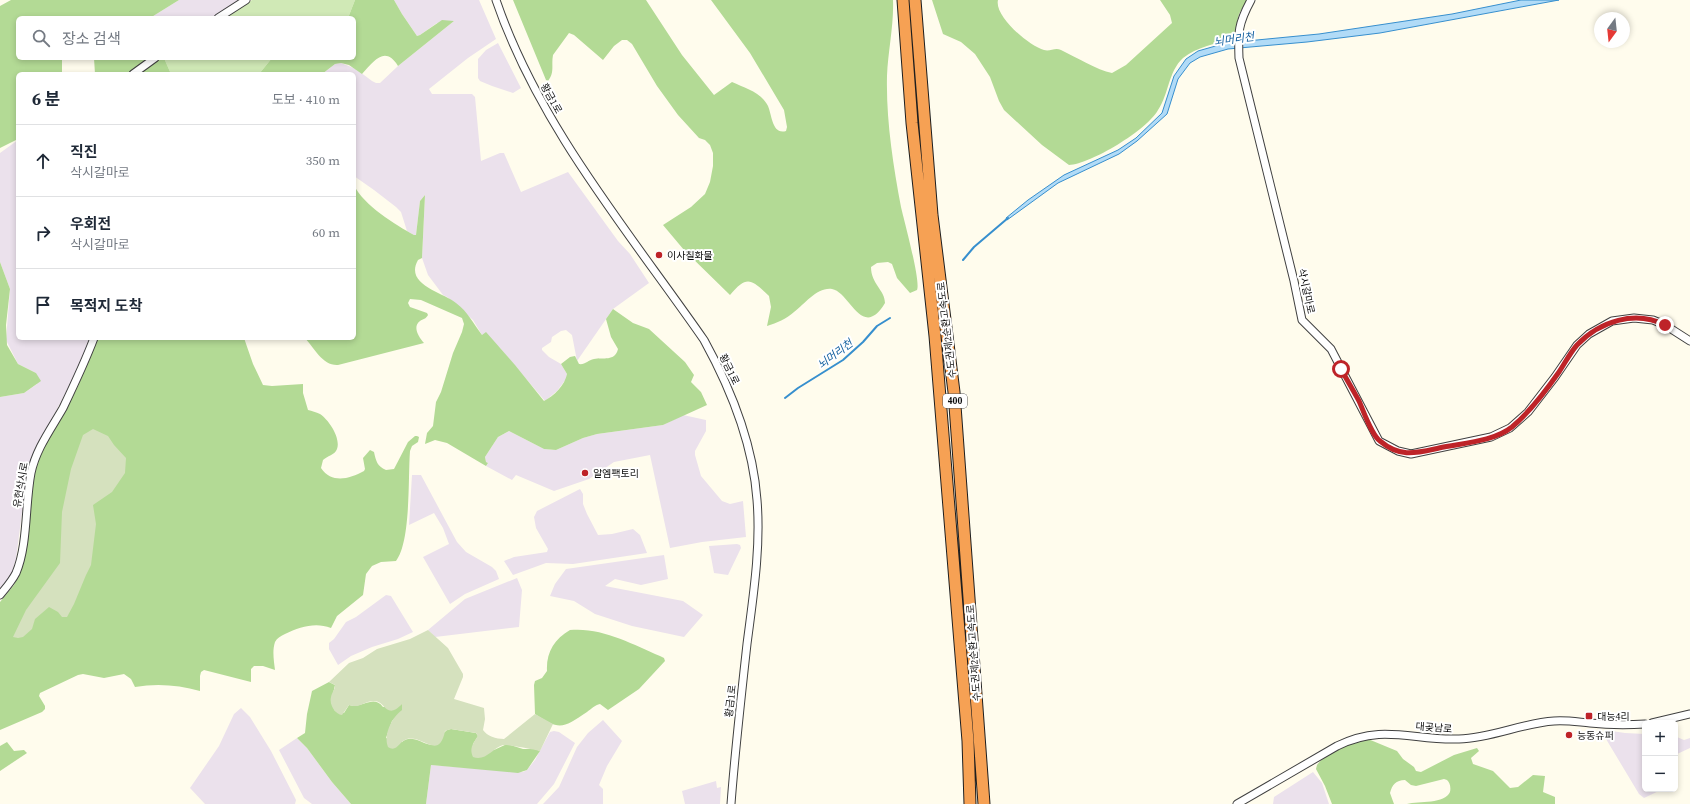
<!DOCTYPE html>
<html lang="ko">
<head>
<meta charset="utf-8">
<style>
	body { margin:0; font-family:"Source Serif 4","Noto Sans KR",serif; background:#f2f2f3; color:#1f2937 }
	.controls { position:absolute; right:12px; bottom:12px; display:grid; overflow:hidden; border-radius:6px; box-shadow:0 2px 6px #0003 }
	.controls button { width:36px; height:36px; display:grid; place-items:center; padding:0; border:0; border-bottom:1px solid #e0e1e3; background:#fff; color:#1f2937; font:20px sans-serif }
	.compass { position:absolute; left:1594px; top:12px; width:36px; height:36px; border-radius:50%; background:#fff; box-shadow:0 2px 6px #0003; rotate:195deg }
	.stop { position:absolute; width:12px; height:12px; margin:-9px; border:3px solid #be2328; border-radius:50%; background:#fff }
	.stop.end { background:#be2328; border-color:#fff; box-shadow:0 1px 4px #0008 }
	.list { margin:0; padding:0; list-style:none }
	h2 { display:flex; justify-content:space-between; align-items:center; height:52px; margin:0; padding:0 16px; font-size:17px }
	h2 small { font-size:13px; font-weight:400; color:#747a83 }
	.list li { display:grid; grid-template-columns:26px 1fr auto; gap:12px; align-items:center; box-sizing:border-box; height:72px; padding:0 16px; border-top:1px solid #e0e1e3 }
	.list b { display:block; font-size:15px; white-space:nowrap }
	.list p { margin:0; font-size:13px; white-space:nowrap; color:#747a83 }
	.list em { font-size:13px; font-style:normal; color:#747a83 }
	.icon { flex:none; width:22px; height:22px; fill:none; stroke:currentColor; stroke-width:2; stroke-linecap:round; stroke-linejoin:round }
	.map { position:relative; flex:none; width:1690px; height:804px; overflow:hidden }
	.search { position:absolute; background:#fff; box-shadow:0 2px 6px #0003; left:16px; top:16px; width:340px; height:44px; display:flex; align-items:center; gap:10px; box-sizing:border-box; padding:0 14px; border-radius:6px; color:#747a83; font-size:15px }
	.panel { position:absolute; background:#fff; box-shadow:0 2px 6px #0003; left:16px; top:72px; width:340px; height:268px; border-radius:6px }
	.map>svg:first-child { display:block }
	.industrial { fill:#ebe1ec }
	.green { fill:#d0e9b6 }
	.forest { fill:#b3da95 }
	.cemetery { fill:#d5e1be }
	.water { fill:#b1dbf7; stroke:#378fce }
	.lines { fill:none; stroke-linecap:round; stroke-linejoin:round }
	.stream { stroke:#378fce; stroke-width:2 }
	.minor-casing { stroke:#404040; stroke-width:9 }
	.highway-casing { stroke:#1e1e1e; stroke-width:13 }
	.minor { stroke:#fff; stroke-width:7 }
	.highway { stroke:#f6a154; stroke-width:11 }
	.route { stroke:#be2328; stroke-width:5 }
	.poi-dot { fill:#be2328; stroke:#fff; stroke-width:1.5 }
	.labels { text-anchor:middle; stroke-width:4; stroke-linejoin:round; paint-order:stroke }
	.shield { fill:#fff; stroke:#565656; stroke-width:1 }
	.shield-label { font-size:9px; font-weight:bold; fill:#0d0d0d }
	.street-label { font-size:10px; fill:#0d0d0d; stroke:#fff }
	.poi-label { font-size:10px; fill:#0d0d0d; stroke:#fff; text-anchor:start }
	.water-label { font-size:11px; font-style:italic; fill:#1561a0; stroke:#fff }
</style>
</head>
<body>
<div class="map">
<svg width="1690" height="804" viewBox="0 0 1690 804">
	<rect width="100%" height="100%" fill="#fffced"/>
	<!-- industrial -->
	<path class="industrial" d="M179 0H241L213 18H150Z
		M394 0H479L496 39 468 58 429 89 432 94H472L475 97 481 161 500 153H504L521 192 568 172 618 241 630 254 649 283 613 309 577 361 572 335 566 330 561 331 552 337 551 342 542 348V350L549 357 561 364 567 374 566 379 557 391 545 401 500 348 482 335 473 320 447 297 443 295 428 275 422 258 425 195 420 201 416 235H414L407 231 401 212 396 207 374 190 354 176V74H322L335 64 341 63 356 69 372 81 376 83H380L398 66 454 21 437 23 420 35 417 36 402 14Z
		M498 43 521 88 513 93 492 86 480 81 478 78V59L486 50Z
		M18 140V338H91L73 379 32 456 25 489 16 559 11 575 0 589V397L24 393 37 384 36 373 18 364 6 340 10 289 0 262V153Z
		M683 415 706 420V431L695 451V455L701 476 722 501 730 504 743 501 746 537 702 542 670 548 650 455 614 462 589 479 554 491 516 475 512 480 486 466 488 463 486 462 485 457 498 437 509 431 544 449 556 450 583 438 597 434 663 425Z
		M412 475H421L457 542 466 552 492 567 496 571 499 579 465 594 450 604 423 557 449 544 443 528 434 513 409 525Z
		M580 489 583 494V504L587 514 598 535 612 534 633 529 640 535 647 553 573 564 546 563 513 575 504 561 514 557 547 552 548 549 536 528 534 517 537 511Z
		M737 544 740 545 741 548 728 575 714 573 709 546Z
		M664 555 668 579 641 585 615 579 605 586 683 601 703 615 684 637 632 626 595 614 574 601 550 596 555 584 566 569Z
		M517 578 522 590 519 627 435 637 428 630 465 599Z
		M386 595 391 596 413 632 398 639 372 647 351 656 338 665 329 649V643L334 639 346 622 356 617Z
		M241 708 250 717 271 751 294 796 296 800 295 804H205L190 788 219 746 234 714Z
		M603 720 622 741 607 766 599 785 603 789V804H543L559 787 577 747 588 733Z
		M1605 730 1625 733 1645 734V789H1663L1644 798 1639 794 1603 734Z
		M554 731 559 732 575 743 554 784 537 804H426L431 765 523 772 527 770 535 760 550 732Z
		M1675 731 1677 737 1684 740 1690 738V748L1675 755Z
		M297 738 307 748 332 782 351 804H312L304 798 279 750Z
		M1313 772 1322 783 1329 804H1273L1274 797Z
		M716 781 717 788 721 787 720 804H685L682 791Z"/>
	<!-- green -->
	<path class="green" d="M252 0H355L348 18H224Z
		M164 58H272L259 74H171Z"/>
	<!-- forest -->
	<path class="forest" d="M11 0H179L150 18H18V58H62V74H18V139L0 148V6Z
		M355 0H394L402 14 417 36 420 35 442 20 454 21 398 66C385 45 374 61 362 74L349 65 341 63 335 64 322 74H259L272 58H354V18H348Z
		M513 0H646L682 55 714 95 732 82C745 88 761 92 768 106 772 115 772 135 786 131L787 127 784 110 750 53 711 0H893C894 25 888 51 887 76 886 120 893 164 901 207 904 220 921 282 917 290L910 293 897 278 892 264 888 262 877 263 871 267C871 284 885 290 885 303 862 341 850 292 832 289 817 287 805 304 794 312 786 319 777 323 767 326L771 307 769 296C751 279 747 275 730 295L684 250 663 225 691 207 705 194 710 182 713 166V153L710 145 705 140 699 138 678 115 657 86 632 44 627 40H622L614 46 603 60 574 35 569 33 553 55C551 65 555 72 548 81L546 80Z
		M932 0H998C994 16 1029 46 1044 50 1050 52 1055 47 1061 50 1076 57 1097 70 1112 73L1126 65 1172 23 1170 15 1160 0H1247L1239 14 1234 36 1231 39C1215 44 1197 47 1183 58 1168 72 1169 94 1158 110 1147 130 1091 164 1069 165L1042 145 1004 110 999 101 990 77 975 54 961 42 943 34Z
		M94 58H149L127 74H95Z
		M160 58H164L171 74H139Z
		M354 185C363 205 396 225 414 235H416L420 201 425 195 422 258 418 260C404 285 443 292 456 303 468 312 473 323 482 335L486 332 515 365 544 401C554 396 565 385 567 374L561 364 570 357 575 356 579 364C585 365 588 360 594 359 603 357 615 362 618 349L611 337 606 319 613 309 633 323 649 329 685 362 694 375 691 382 701 392 707 405 663 425 597 434 583 438 556 450 544 449 509 431 498 437 485 457 486 462 488 463 486 466 447 443 435 440 425 444 427 433 433 426 436 402 441 392 453 353 462 332 464 324 462 318 421 300 410 299 408 303 410 307 427 313 428 315C426 319 423 319 420 321 412 327 419 337 424 343L338 365C323 366 314 348 305 338H354Z
		M0 262 10 289 6 325 7 345 18 364 36 373 41 381 24 393 0 397Z
		M98 338H244L253 364 263 385 272 386 303 384V393L308 410C312 411 316 412 320 414 329 420 341 438 337 449 335 455 327 456 323 460L321 468C332 484 349 479 364 471L365 469 363 458 370 450 374 452C376 461 377 466 386 470L394 469 408 442 415 436H417L419 437 418 442 412 446 410 451C408 477 411 542 396 561L381 562 372 566 366 574 363 595 337 616 331 628C315 622 300 627 285 634 281 636 277 638 275 642 272 651 274 661 275 670L263 666H254L251 669V682L204 670 201 672 200 676V691C179 685 157 683 135 687L131 679 124 674 104 678 83 674 78 675 40 693 39 696 45 706V709L42 712 0 730V602L14 585 21 569 36 466 44 446 78 386Z
		M570 630C602 627 632 644 660 656L664 658 665 661 639 689 608 710 600 704C595 705 591 709 587 712 563 728 560 731 535 714L534 685 535 681 542 678 547 671C546 653 554 639 570 630Z
		M329 682 335 685 331 702 335 711 344 713 349 705C363 709 373 694 383 707L402 704 403 710 392 721 386 738 402 742C411 734 421 743 431 745L447 730 451 729 476 733 478 736 473 744 494 750 507 744 523 749H535L540 751 527 770 518 773 431 765 426 804H351L332 782 307 748 297 738 305 733 307 714 312 691Z
		M1368 739 1397 751 1403 759 1414 767 1416 771 1421 772 1454 755 1477 748 1479 751 1471 758 1473 764 1493 771 1510 788 1518 787 1533 775 1545 776 1543 792 1555 797V804H1407C1419 801 1445 804 1450 792 1451 787 1450 783 1447 780L1444 779 1416 786 1411 785 1405 780C1396 780 1392 785 1390 793L1394 804H1332L1325 786 1316 769 1317 765C1326 752 1353 742 1368 739Z
		M7 742 14 751 24 750 27 753 0 771V746Z"/>
	<!-- cemetery -->
	<path class="cemetery" d="M93 429 108 436 114 445 126 458 125 473 112 492 93 505 96 524 91 565 86 575 74 604 67 617H62L58 612 49 607 35 619 32 629 23 637 18 638 13 637 26 610 60 563 62 512 71 469 83 435Z
		M428 630 448 648 463 674V677L454 699 484 708 485 719 483 730C487 736 496 739 504 739L535 714 553 724 540 751C537 750 506 744 503 745 493 748 485 762 473 757 469 749 473 743 478 736L476 733 451 729 445 731C439 761 423 735 407 739 399 741 397 753 388 747 383 735 392 717 402 710V704C386 721 385 700 374 701 364 701 360 709 349 705L342 715C335 714 329 704 331 697 332 692 335 690 335 685L329 682 349 663 363 658 377 649 410 639Z"/>
	<!-- water -->
	<path class="water" d="M1521 0H1559L1380 33 1307 42 1228 49 1200 57 1190 63 1178 79 1167 114 1137 141 1119 154 1058 183 1007 220 1006 218 1028 200 1064 175 1118 150 1136 138 1162 113 1174 76 1186 59 1198 51 1226 43 1319 34 1452 14Z"/>
	<g class="lines">
		<!-- stream -->
		<path class="stream" d="M963 260 974 247 1008 218
			M785 398 798 388 843 360 863 342 877 326 890 318"/>
		<!-- minor casing -->
		<g class="minor-casing">
			<path id="minor" d="M496 0C539 126 629 232 704 340 731 389 753 443 757 500 761 548 753 597 747 644 741 698 735 751 731 804
				M1251 0C1238 24 1238 32 1239 58L1294 281 1302 320 1331 349 1379 441 1398 451 1411 454 1491 437 1510 428 1528 412 1555 377 1577 345 1589 334 1612 321 1634 318 1653 320 1665 325 1690 341
				M218 18 246 0
				M133 74 155 58
				M0 595C6 588 12 581 16 573 28 545 25 504 31 473 36 449 51 429 63 408 74 385 85 362 94 338
				M1652 723 1690 714
				M1237 804 1337 746C1383 723 1413 741 1459 739 1492 738 1522 723 1554 721 1566 720 1578 722 1590 723 1609 725 1627 725 1645 724"/>
		</g>
		<!-- highway casing -->
		<g class="highway-casing">
			<path id="highway" d="M903 0 912 123 935 336 960 643 968 741 970 804
				M915 0 932 215 954 392 984 804"/>
		</g>
		<!-- minor -->
		<use href="#minor" class="minor"/>
		<!-- highway -->
		<use href="#highway" class="highway"/>
	</g>
	<g class="lines">
		<!-- route -->
		<path class="route" d="M1341 369C1347 380 1353 390 1359 401 1364 412 1371 434 1380 441 1400 458 1416 453 1439 448 1462 443 1493 442 1512 427 1530 412 1545 392 1559 372 1565 363 1570 353 1577 345 1600 321 1635 310 1665 325"/>
	</g>
	<!-- markers -->
	<g class="poi-dot">
		<circle cx="659" cy="255" r="4"/>
		<circle cx="585" cy="473" r="4"/>
		<rect x="1585" y="712" width="8" height="8" rx="2"/>
		<circle cx="1569" cy="735" r="4"/>
	</g>
	<g class="labels">
		<!-- shield labels -->
		<rect class="shield" x="943" y="394" width="24" height="14" rx="3"/>
		<g class="shield-label">
			<text x="955" y="404">400</text>
		</g>
		<!-- street labels -->
		<g class="street-label">
			<text transform="translate(552 98) rotate(61)" y="4">황금1로</text>
			<text transform="translate(1307 291) rotate(78)" y="4">삭시갈마로</text>
			<text transform="translate(946 330) rotate(-97)" y="4">수도권제2순환고속도로</text>
			<text transform="translate(730 369) rotate(64)" y="4">황금1로</text>
			<text transform="translate(20 485) rotate(-80)" y="4">유현삭시로</text>
			<text transform="translate(973 653) rotate(-94)" y="4">수도권제2순환고속도로</text>
			<text transform="translate(730 701) rotate(-83)" y="4">황금1로</text>
			<text transform="translate(1434 727) rotate(5)" y="4">대곶남로</text>
		</g>
		<!-- poi labels -->
		<g class="poi-label">
			<text x="667" y="259">이사칠화물</text>
			<text x="593" y="477">알엠팩토리</text>
			<text x="1597" y="720">대능4리</text>
			<text x="1577" y="739">능동슈퍼</text>
		</g>
		<!-- water labels -->
		<g class="water-label">
			<text transform="translate(1234 39) rotate(-8)" y="4">뇌머리천</text>
			<text transform="translate(835 354) rotate(-37)" y="4">뇌머리천</text>
		</g>
	</g>
</svg>
<div class="controls">
<button>+</button>
<button>−</button>
</div>
<svg class="compass" viewBox="-18 -18 36 36"><path d="M0-13l5 13h-10z" fill="#e53935"/><path d="M0 13l5-13h-10z" fill="#747a83"/></svg>
<div class="stop" style="left:1341px;top:369px"></div>
<div class="stop end" style="left:1665px;top:325px"></div>
<div class="search"><svg class="icon" aria-label="search" viewBox="0 0 24 24"><circle cx="10" cy="10" r="6"/><path d="M15 15l6 6"/></svg>장소 검색</div>
<section class="panel">
<h2>6 분<small>도보 · 410 m</small></h2>
<ul class="list">
<li><svg class="icon" aria-label="ahead" viewBox="0 0 24 24"><path d="M12 20V5M6 11l6-6 6 6"/></svg><div><b>직진</b><p>삭시갈마로</p></div><em>350 m</em></li>
<li><svg class="icon" aria-label="right" viewBox="0 0 24 24"><path d="M7 20v-9h11M14 6l5 5-5 5"/></svg><div><b>우회전</b><p>삭시갈마로</p></div><em>60 m</em></li>
<li><svg class="icon" aria-label="arrive" viewBox="0 0 24 24"><path d="M6 21V4h12l-3 4 3 4H6"/></svg><div><b>목적지 도착</b></div></li>
</ul>
</section>
</div>
</body>
</html>
